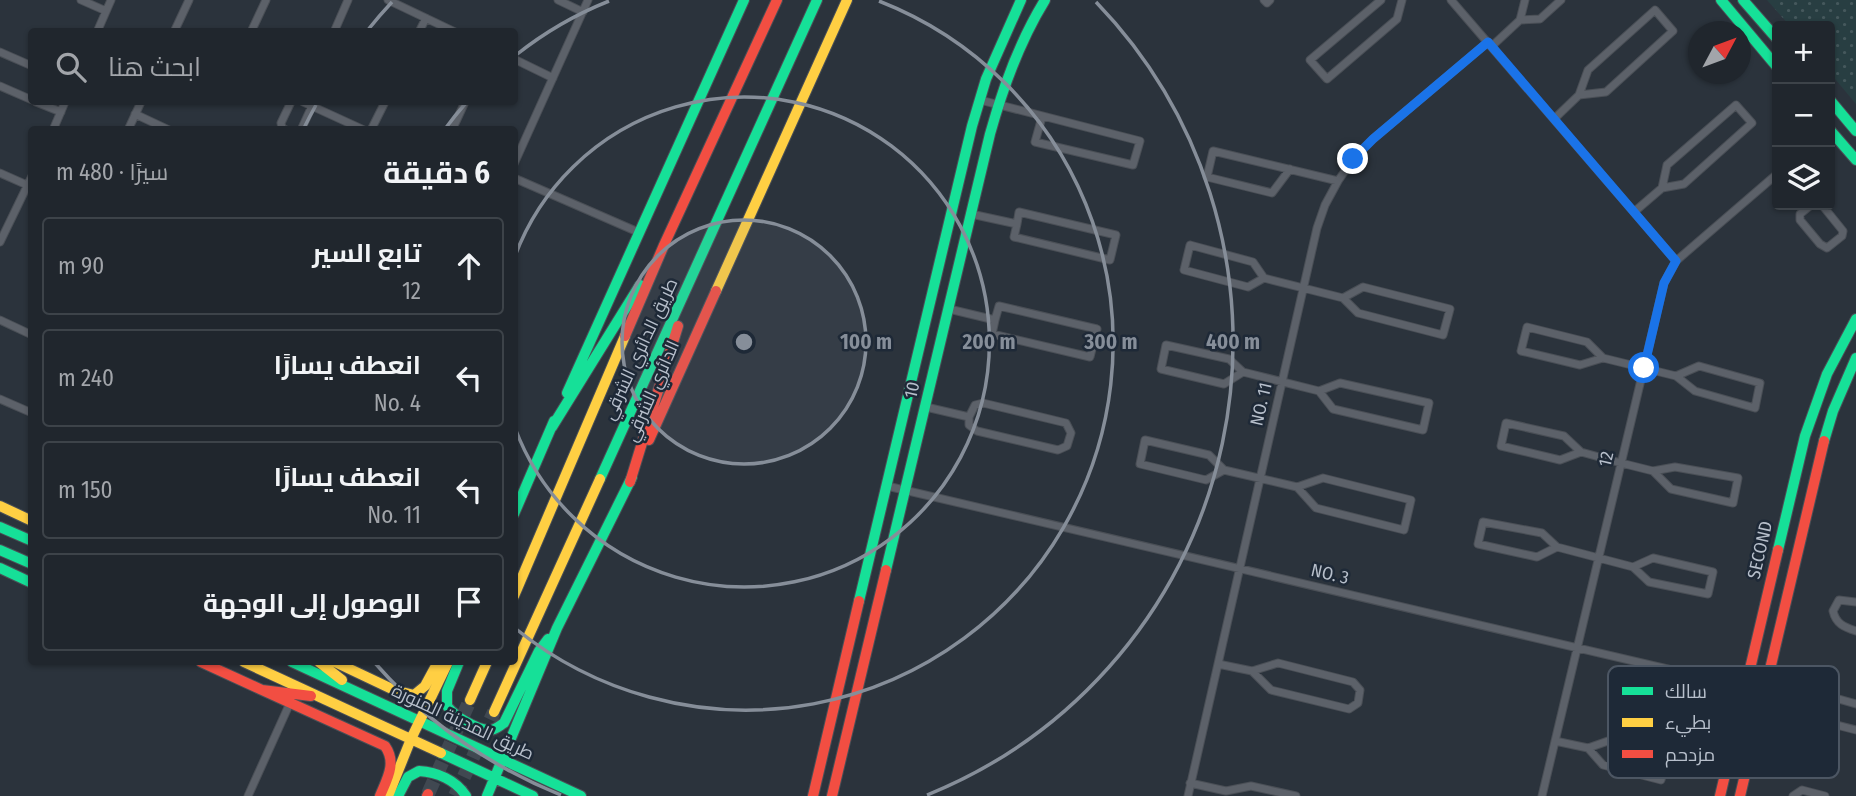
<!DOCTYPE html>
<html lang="ar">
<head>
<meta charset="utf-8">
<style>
	body { margin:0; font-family:"Fira Sans Condensed",Cairo,sans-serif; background:#2d3239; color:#f1f3f6; direction:rtl }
	.controls { position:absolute; right:21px; top:21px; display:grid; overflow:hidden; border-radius:7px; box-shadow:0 2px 5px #0004 }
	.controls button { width:63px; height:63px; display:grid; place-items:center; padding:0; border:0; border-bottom:2px solid #3d4349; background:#20262d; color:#f1f3f6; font:35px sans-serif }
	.compass { position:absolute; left:1688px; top:21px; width:63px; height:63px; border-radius:50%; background:#20262d; box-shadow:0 2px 5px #0004; rotate:49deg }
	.stop { position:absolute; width:21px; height:21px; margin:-16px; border:5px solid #1a73e8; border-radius:50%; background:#fff }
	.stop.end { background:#1a73e8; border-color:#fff; box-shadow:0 2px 7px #0008 }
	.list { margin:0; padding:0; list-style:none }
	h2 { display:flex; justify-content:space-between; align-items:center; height:91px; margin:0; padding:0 28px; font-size:30px }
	h2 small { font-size:23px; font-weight:400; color:#a2a5aa }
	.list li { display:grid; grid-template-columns:46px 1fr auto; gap:21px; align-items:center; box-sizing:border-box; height:98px; margin:0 14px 14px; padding:0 14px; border:2px solid #3d4349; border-radius:7px }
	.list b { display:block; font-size:26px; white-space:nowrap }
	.list p { margin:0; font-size:23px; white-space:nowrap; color:#a2a5aa }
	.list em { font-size:23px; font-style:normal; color:#a2a5aa }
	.icon { flex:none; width:38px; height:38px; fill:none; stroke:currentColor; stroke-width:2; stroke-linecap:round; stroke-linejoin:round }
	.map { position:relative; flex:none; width:1856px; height:796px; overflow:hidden; direction:ltr }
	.search { position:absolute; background:#20262d; box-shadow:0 2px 5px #0004; left:28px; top:28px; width:490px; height:77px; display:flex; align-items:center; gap:18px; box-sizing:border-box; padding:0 24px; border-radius:7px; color:#a2a5aa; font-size:26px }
	.panel { position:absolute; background:#20262d; box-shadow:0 2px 5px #0004; left:28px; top:126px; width:490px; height:539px; border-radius:7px; direction:rtl }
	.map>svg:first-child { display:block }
	.grass { fill:url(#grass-dots) }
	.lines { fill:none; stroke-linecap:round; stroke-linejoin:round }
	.highway-tunnel { stroke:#404851; stroke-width:14; stroke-dasharray:14 7; stroke-linecap:butt }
	.street-casing { stroke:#4a4f56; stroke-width:9 }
	.fast-casing { stroke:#4a4f56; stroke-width:12 }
	.slow-casing { stroke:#4a4f56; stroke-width:12 }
	.jam-casing { stroke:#4a4f56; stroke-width:12 }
	.street { stroke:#5c6169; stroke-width:7 }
	.fast { stroke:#16e098; stroke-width:10 }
	.slow { stroke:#ffcf43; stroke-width:10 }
	.jam { stroke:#f24e42; stroke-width:10 }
	.route { stroke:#1a73e8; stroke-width:9 }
	.ring { fill:none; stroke:#868e99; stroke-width:3.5 }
	.labels { text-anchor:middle; stroke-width:5; stroke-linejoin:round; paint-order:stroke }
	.street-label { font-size:18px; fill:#b7bfcb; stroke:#1e2937 }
	.key { fill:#1e2937; stroke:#4c5663; stroke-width:2 }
	.key-label { font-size:19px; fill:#b7bfcb }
	.centre { fill:#868e99; stroke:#1e2937; stroke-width:3.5 }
	.ring-label { font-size:21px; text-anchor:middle; font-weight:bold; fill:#868e99; stroke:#1e2937; stroke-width:5; stroke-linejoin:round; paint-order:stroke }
</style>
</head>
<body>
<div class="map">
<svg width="1856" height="796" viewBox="0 0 1856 796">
	<defs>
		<pattern id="grass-dots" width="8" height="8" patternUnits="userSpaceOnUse" patternTransform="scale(1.75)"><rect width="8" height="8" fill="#283e42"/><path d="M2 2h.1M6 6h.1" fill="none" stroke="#45585c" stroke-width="1.8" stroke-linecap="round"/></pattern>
	</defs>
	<rect width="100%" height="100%" fill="#2b333c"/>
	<!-- grass -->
	<path class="grass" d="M1767 0H1856V104L1830 73V26H1790Z"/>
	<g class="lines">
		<!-- highway-tunnel -->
		<path class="highway-tunnel" d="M428 794 470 700
			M455 796 494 712"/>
		<!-- street casing -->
		<g class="street-casing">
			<path id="street" d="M81 0 106 11
				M388 0 455 32
				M558 0 583 12
				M1264 0 1267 3 1270 0
				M1381 0 1310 60 1327 79 1397 19 1402 0
				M1451 0 1676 261
				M1520 20 1540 19 1561 0
				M97 32 111 0
				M174 32 189 0
				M251 32 266 0
				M334 32 348 0
				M419 32 426 18
				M1492 46 1520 20 1525 0
				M0 52 32 66
				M514 59 553 78
				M0 86 32 100
				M980 100 1140 141 1133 165 1035 142 1042 117
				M36 102 61 112
				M303 102 364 130
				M135 114 169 130
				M1554 119 1579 95 1588 70 1655 10 1673 31 1606 92 1579 95
				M53 130 65 102
				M128 130 141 102
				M286 130 282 128 281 123 291 102
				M301 130 312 106
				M371 130 385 102
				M452 130 465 102
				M514 164 588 0
				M1290 169 1272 193 1207 177 1213 151 1338 181
				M0 173 27 185
				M514 178 638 232
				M1811 205 1800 214V220L1820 244 1827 248 1842 236 1843 231 1822 205
				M1634 212 1662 188 1684 184 1752 123 1736 105 1667 165 1662 188
				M971 214 1017 224 1014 237 1110 260 1116 235 1019 212 1017 224
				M0 242 32 176
				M1264 278 1248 287 1184 270 1190 245 1253 262 1264 278 1343 298 1363 287 1450 309 1443 335 1358 313 1343 298
				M949 309 995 320 992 334 1090 357 1097 329 999 306 995 320
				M0 320 32 335
				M1603 358 1580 365 1521 351 1527 327 1587 342 1603 358 1676 376 1695 391 1755 408 1760 383 1699 366 1676 376
				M1243 372 1224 384 1161 369 1166 345 1229 359 1243 372 1319 391 1340 383 1429 403 1423 430 1333 409 1319 391
				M0 399 32 413
				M926 407 969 417V425L977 431 1058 450 1067 446 1071 433 1066 423 983 403 975 405 969 417
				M1581 452 1560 460 1501 446 1506 423 1564 436 1581 452 1621 463 1653 471 1675 467 1738 478 1733 503 1671 489 1653 471
				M1224 470 1206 480 1140 464 1145 440 1209 455 1224 470 1297 487 1323 478 1411 500 1404 530 1316 508 1297 487
				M887 486 1766 692
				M1557 547 1537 557 1478 544 1483 522 1542 533 1557 547 1633 567 1649 582 1708 594 1713 572 1653 558 1633 567
				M1856 602 1839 600 1833 611C1836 624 1844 627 1856 631
				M1218 664 1252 671 1278 663 1353 682 1360 690 1358 703 1349 709 1271 690 1252 671
				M1856 704 1828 696C1819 702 1813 708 1816 719L1821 721 1856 730
				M1555 741 1588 748 1608 741 1667 756 1661 780 1603 765 1588 748
				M1190 783 1226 791 1251 786 1296 796
				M248 796 290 703
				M1188 796 1317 228 1325 205 1338 181 1353 159 1373 139 1488 42
				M1542 796 1664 283 1676 261 1777 174
				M1793 796 1802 790 1825 796"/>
		</g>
		<!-- fast casing -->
		<g class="fast-casing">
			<path id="fast" d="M1721 0 1777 67
				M1743 0 1777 39
				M1830 100 1856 131
				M1830 130 1856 160
				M567 393 744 0
				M552 427 640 285
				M1824 441 1833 411 1856 358
				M600 479 817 0
				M514 514 554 421
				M0 527 32 541
				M0 550 32 564
				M1778 550 1805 436 1827 374 1856 319
				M0 568 32 583
				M886 570 990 134C1003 87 1019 42 1045 0
				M859 601 972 126 986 79 1021 0
				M292 662 581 796
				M459 662 447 691V706C455 716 475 729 488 730 494 731 499 726 504 723L539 651 548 639
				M441 753 533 796
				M398 796 408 777 419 771C437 772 456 780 466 796
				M487 796 557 628 632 477"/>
		</g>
		<!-- slow casing -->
		<g class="slow-casing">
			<path id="slow" d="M716 291 847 0
				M0 506 32 521
				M514 596 625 336
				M244 662 441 753
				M319 662 342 680
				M335 662 394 690 414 695 425 686 438 662
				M470 700 487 662
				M494 712 600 479
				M388 796 411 739 448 662"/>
		</g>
		<!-- jam casing -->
		<g class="jam-casing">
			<path id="jam" d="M625 336 664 245 777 0
				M649 440 716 291
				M630 482 678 326
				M201 662 262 690 311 696
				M262 690 385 746C397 763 387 779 380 796
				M427 796 428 794
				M813 796 859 601
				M832 796 886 570
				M1720 796 1778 550
				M1740 796 1824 441"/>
		</g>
		<!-- street -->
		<use href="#street" class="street"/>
		<!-- fast -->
		<use href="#fast" class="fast"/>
		<!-- slow -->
		<use href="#slow" class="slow"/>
		<!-- jam -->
		<use href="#jam" class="jam"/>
	</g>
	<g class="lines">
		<!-- route -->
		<path class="route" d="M1353 159 1373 139 1488 42 1676 261 1664 283 1644 368"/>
	</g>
	<!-- distance rings -->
	<circle cx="744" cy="342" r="122" fill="#868e99" fill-opacity=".12"/>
	<g class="ring">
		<circle cx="744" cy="342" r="122"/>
		<path d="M515 256A245 245 0 1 1 515 428"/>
		<path d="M445 129A367 367 0 0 1 465 104M516 55A367 367 0 0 1 609 1M879 1A367 367 0 1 1 516 629"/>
		<path d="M561 795A489 489 0 0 1 375 663M304 128A489 489 0 0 1 316 105M367 31A489 489 0 0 1 392 2M1096 2A489 489 0 0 1 927 795"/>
	</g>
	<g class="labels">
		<!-- street labels -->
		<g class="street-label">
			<text transform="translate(640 349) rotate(-65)" y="6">طريق الدائري الشرقي</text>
			<text transform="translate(912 390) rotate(-77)" y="6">10</text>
			<text transform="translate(652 391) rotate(-66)" y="6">الدائري الشرقي</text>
			<text transform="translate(1261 404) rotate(-77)" y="6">NO. 11</text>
			<text transform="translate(1606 459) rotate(-77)" y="6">12</text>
			<text transform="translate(1760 550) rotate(-77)" y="6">SECOND</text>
			<text transform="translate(1330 574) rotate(13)" y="6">NO. 3</text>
			<text transform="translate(463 722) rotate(25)" y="6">طريق المدينة المنورة</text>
		</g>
	</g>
	<!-- legend -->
	<rect x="1608" y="666" width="231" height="112" rx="10" class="key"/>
	<rect x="1622" y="687" width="31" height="8" fill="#16e098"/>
	<rect x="1622" y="718" width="31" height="9" fill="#ffcf43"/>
	<rect x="1622" y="750" width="31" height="8" fill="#f24e42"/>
	<g class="key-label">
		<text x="1665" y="698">سالك</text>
		<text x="1665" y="729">بطيء</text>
		<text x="1665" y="761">مزدحم</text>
	</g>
	<circle cx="744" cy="342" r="10" class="centre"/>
	<g class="ring-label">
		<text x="866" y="349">100 m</text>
		<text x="989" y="349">200 m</text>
		<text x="1111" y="349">300 m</text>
		<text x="1233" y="349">400 m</text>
	</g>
</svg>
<div class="controls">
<button>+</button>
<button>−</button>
<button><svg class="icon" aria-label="layers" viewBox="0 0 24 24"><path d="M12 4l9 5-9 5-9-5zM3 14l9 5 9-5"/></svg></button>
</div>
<svg class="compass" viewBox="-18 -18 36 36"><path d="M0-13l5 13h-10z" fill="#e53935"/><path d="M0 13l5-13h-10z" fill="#a2a5aa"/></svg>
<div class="stop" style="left:1644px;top:368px"></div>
<div class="stop end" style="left:1353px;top:159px"></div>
<div class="search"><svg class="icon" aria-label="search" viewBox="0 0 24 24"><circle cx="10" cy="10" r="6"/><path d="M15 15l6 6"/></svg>ابحث هنا</div>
<section class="panel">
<h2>6 دقيقة<small>سيرًا · 480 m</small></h2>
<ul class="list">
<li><svg class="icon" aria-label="ahead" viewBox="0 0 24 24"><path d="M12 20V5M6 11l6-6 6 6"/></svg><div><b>تابع السير</b><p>12</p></div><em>90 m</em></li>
<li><svg class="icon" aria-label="left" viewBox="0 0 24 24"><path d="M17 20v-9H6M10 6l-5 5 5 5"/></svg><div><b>انعطف يسارًا</b><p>No. 4</p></div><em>240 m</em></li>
<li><svg class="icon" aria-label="left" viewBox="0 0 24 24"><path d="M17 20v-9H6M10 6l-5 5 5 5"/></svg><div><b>انعطف يسارًا</b><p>No. 11</p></div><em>150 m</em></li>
<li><svg class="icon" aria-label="arrive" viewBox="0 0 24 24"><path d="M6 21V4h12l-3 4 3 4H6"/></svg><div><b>الوصول إلى الوجهة</b></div></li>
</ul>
</section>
</div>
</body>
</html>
